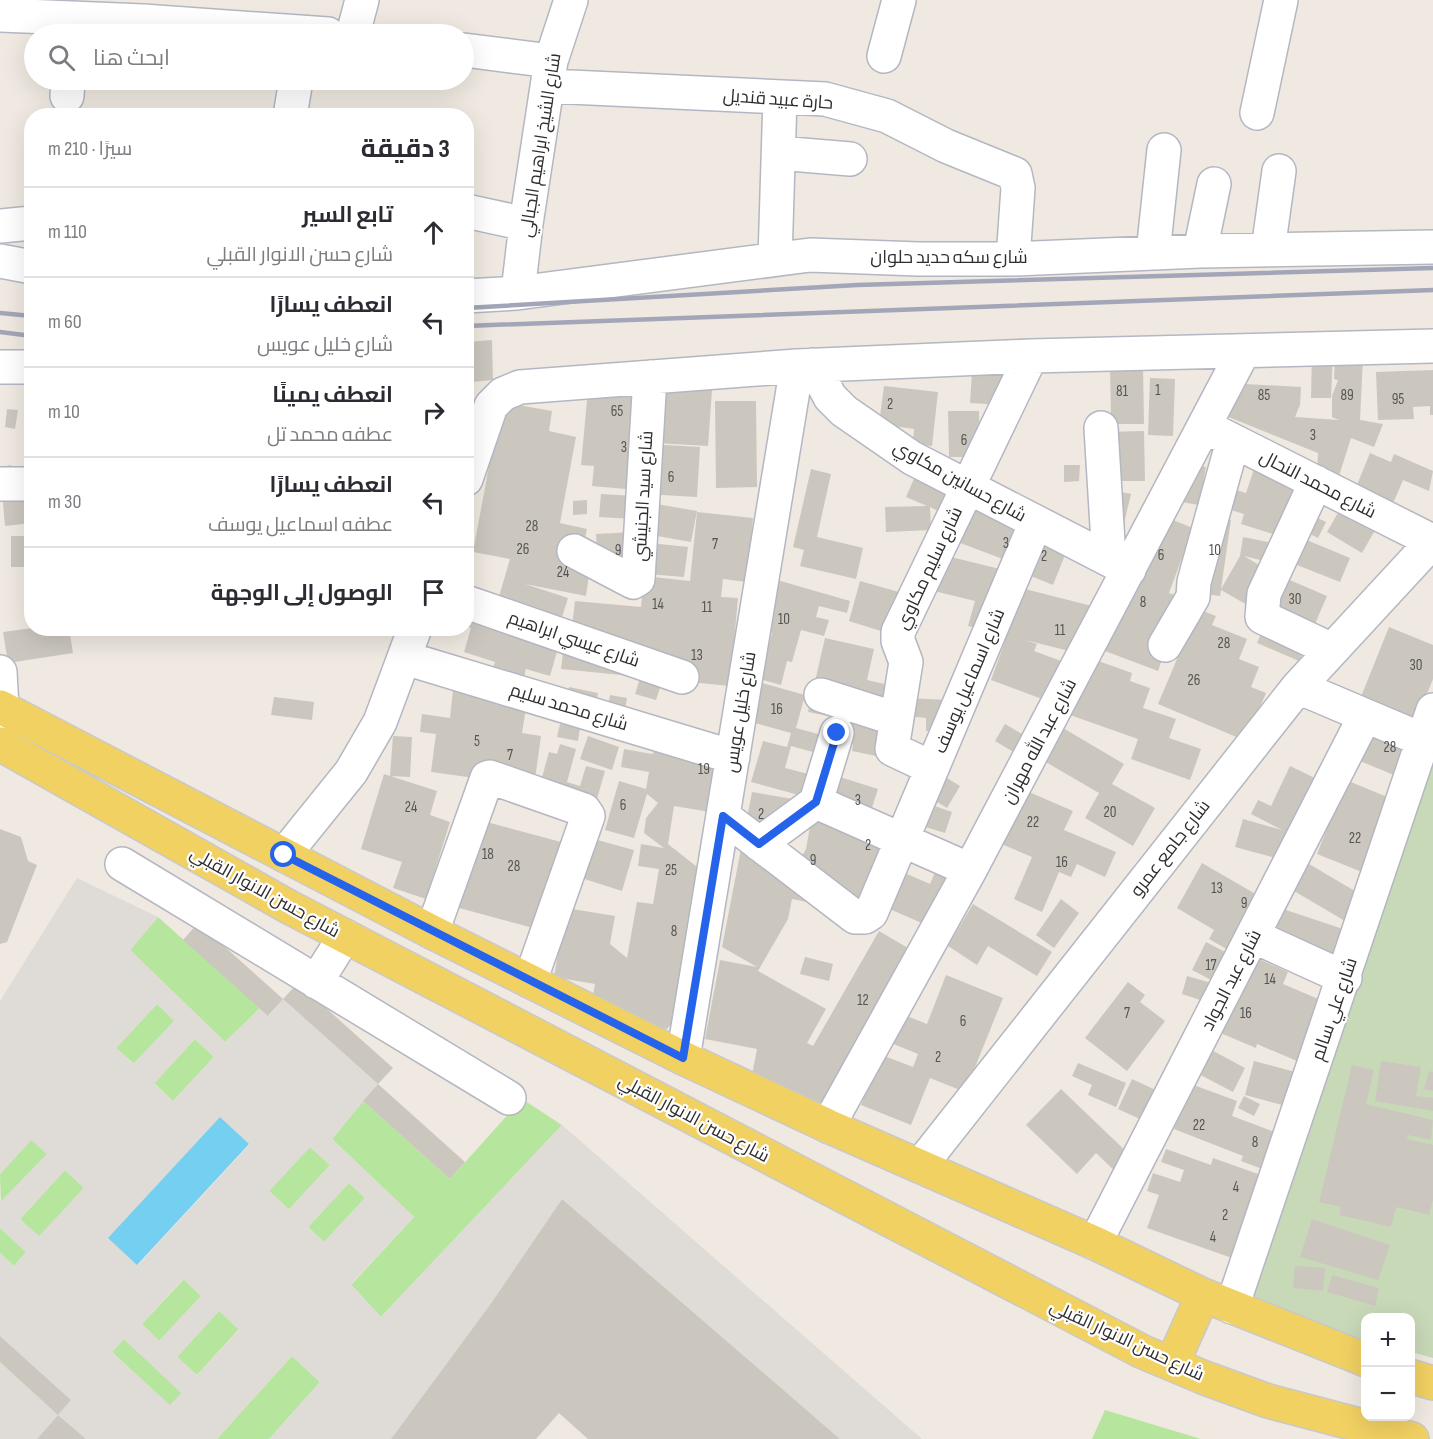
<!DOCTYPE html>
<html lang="ar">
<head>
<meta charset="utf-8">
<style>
	body { margin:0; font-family:"Sofia Sans Condensed",Cairo,sans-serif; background:#f7f7f7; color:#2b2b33; direction:rtl }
	.controls { position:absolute; right:18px; bottom:18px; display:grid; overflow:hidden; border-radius:12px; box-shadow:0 6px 24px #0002 }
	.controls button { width:54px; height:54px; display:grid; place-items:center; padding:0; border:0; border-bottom:2px solid #e1e1e2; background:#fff; color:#2b2b33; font:30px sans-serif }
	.stop { position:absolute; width:18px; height:18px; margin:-14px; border:4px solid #2563eb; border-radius:50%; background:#fff }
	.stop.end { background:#2563eb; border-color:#fff; box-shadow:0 2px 6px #0008 }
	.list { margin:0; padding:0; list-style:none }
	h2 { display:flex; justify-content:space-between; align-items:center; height:78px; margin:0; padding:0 24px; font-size:26px }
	h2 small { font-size:20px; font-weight:400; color:#7c7c81 }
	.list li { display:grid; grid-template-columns:39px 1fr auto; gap:18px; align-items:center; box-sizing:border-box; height:90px; padding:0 24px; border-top:2px solid #e1e1e2 }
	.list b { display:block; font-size:22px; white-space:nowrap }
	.list p { margin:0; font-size:20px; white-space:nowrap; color:#7c7c81 }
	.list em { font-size:20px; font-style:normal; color:#7c7c81 }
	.icon { flex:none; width:33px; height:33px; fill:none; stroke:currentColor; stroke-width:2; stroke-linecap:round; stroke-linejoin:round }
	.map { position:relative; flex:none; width:1433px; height:1439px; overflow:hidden; direction:ltr }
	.search { position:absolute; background:#fff; box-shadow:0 6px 24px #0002; left:24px; top:24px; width:450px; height:66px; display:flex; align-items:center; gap:15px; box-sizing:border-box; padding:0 21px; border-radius:33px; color:#7c7c81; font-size:22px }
	.panel { position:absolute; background:#fff; box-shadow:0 6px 24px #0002; left:24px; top:108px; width:450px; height:528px; border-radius:24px; direction:rtl }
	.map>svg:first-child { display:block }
	.green { fill:#b6e59e }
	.cemetery { fill:#c8d9b8 }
	.plaza { fill:#dfdcd8; fill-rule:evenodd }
	.water { fill:#75cff0 }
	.building { fill:#cbc7bf }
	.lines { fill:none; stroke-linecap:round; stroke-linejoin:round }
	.minor-casing { stroke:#b4b7c1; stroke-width:36 }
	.major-casing { stroke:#c9c9c9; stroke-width:36 }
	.minor { stroke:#fff; stroke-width:33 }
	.major { stroke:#f2d163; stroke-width:33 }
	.rail { stroke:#a3a6b8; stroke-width:4.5 }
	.route { stroke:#2563eb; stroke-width:8 }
	.labels { text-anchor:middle; stroke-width:4.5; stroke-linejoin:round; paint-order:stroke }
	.number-label { font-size:15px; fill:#555452 }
	.street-label { font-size:18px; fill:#2e2e2e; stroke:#fff }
</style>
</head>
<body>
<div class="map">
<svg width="1433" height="1439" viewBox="0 0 1433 1439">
	<rect width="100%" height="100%" fill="#efe9e1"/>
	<!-- green -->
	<path class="green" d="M158 917 260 1008 225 1042 130 950Z
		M157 1004 175 1020 134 1064 116 1048Z
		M195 1039 214 1057 173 1101 154 1083Z
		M522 1099 562 1125 381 1317 351 1285 414 1217 332 1139 363 1101 450 1179Z
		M32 1139 47 1154 1 1203 0 1174Z
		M310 1147 330 1165 289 1210 269 1191Z
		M65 1170 84 1188 39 1237 20 1219Z
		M349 1183 365 1198 324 1242 308 1227Z
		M0 1228 26 1252 14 1266 0 1253Z
		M184 1279 201 1296 159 1341 142 1324Z
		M219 1311 239 1329 197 1375 177 1357Z
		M124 1339 182 1393 170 1406 112 1352Z
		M292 1356 320 1382 269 1439H217Z
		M1105 1410 1201 1439H1092Z"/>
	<!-- cemetery -->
	<path class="cemetery" d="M1433 702V1358L1411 1352 1410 1318H1366L1365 1341 1232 1307Z"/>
	<!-- plaza -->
	<path class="plaza" d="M77 878 158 917 130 950 225 1042 260 1008 269 1016 283 999 378 1084 332 1139 414 1217 351 1284 381 1317 562 1125 922 1439H840L562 1199 492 1302 391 1439H269L320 1382 292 1356 217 1439H86L58 1415 37 1439H0V1362L58 1414 71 1400 0 1336V1253L14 1266 26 1252 0 1228V1202L47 1154 31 1140 0 1174V1001ZM157 1004 174 1021 133 1064 116 1048ZM195 1039 214 1057 173 1101 154 1084ZM220 1117 249 1145 138 1265 109 1238ZM310 1147 330 1165 289 1209 269 1191ZM65 1170 84 1188 39 1236 20 1219ZM349 1183 365 1198 324 1242 308 1227ZM183 1279 201 1296 159 1341 142 1324ZM219 1311 239 1330 197 1375 177 1357ZM124 1339 181 1393 170 1405 112 1352Z"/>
	<!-- water -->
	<path class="water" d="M220 1117 249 1144 137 1265 108 1238Z"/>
	<!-- building -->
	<path class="building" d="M492 340 493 380 471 382V372L466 373V342Z
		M1312 351 1333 352 1331 398H1311Z
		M973 356 1006 358 1003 405 970 403Z
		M1335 357 1363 358 1360 420 1383 424 1374 447 1351 438 1338 479 1317 472 1318 453 1226 416 1227 383 1301 387 1300 405 1295 417 1339 420 1332 417V396L1338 380 1334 379Z
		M1110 365H1143L1144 424H1111Z
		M1433 370V415H1430V406L1413 407 1414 419 1378 420 1376 372Z
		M661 372 713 376 708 446 656 443Z
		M1150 378 1175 379 1173 436 1148 435Z
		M589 379 647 385 637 490 592 486 594 466 581 465Z
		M884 386 938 392 932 446 913 444 914 429 879 424Z
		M715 401H756L757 487 716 488Z
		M501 402 552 411 549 431 576 437 560 523 587 529 578 573 589 575 586 596 525 584 568 598 553 646 558 648 550 676 526 669 524 677 487 686 495 662 464 652 471 628 466 626V601L495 610 510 559 473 552Z
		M7 409 18 410 15 429 5 427Z
		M948 411H979L980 457H949Z
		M1144 431 1145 481H1105L1104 432Z
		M648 444 700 447 697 497 645 494Z
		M1370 453 1391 462 1394 454 1433 471 1429 491 1403 480 1389 513 1352 497Z
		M1182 463 1206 467 1199 505 1175 501Z
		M11 465 13 479 32 476V523L5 526 0 467Z
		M1064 465H1080L1079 481 1064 482Z
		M1255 466 1303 481 1286 538 1241 524 1244 514 1208 503 1214 483 1246 493Z
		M919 467 951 481 938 511 930 507 931 530 886 532 885 507 927 506 906 497Z
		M811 469 831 474 817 537 863 548 856 579 800 566 804 550 793 547Z
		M1113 490 1131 494 1120 540Z
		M601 494 635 496 634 519 599 517Z
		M587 500V514L573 515V501Z
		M969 502 1033 525 1019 565 955 541Z
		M651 503 697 511 691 542 646 534Z
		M1343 504 1378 525 1362 553 1327 532Z
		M697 512 753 518 747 582 723 579 721 597 738 598 730 686 561 669 563 653 571 634 575 601 641 607 644 576 690 581Z
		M1307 513 1326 522 1318 538 1300 529Z
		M1158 514 1193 528 1169 593 1190 601 1169 639 1158 671 1097 648Z
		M1207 516 1231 520 1221 589 1240 556 1243 537 1268 542 1264 561 1244 556 1269 571 1249 606 1221 590 1220 596 1188 592Z
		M633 532 635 583 599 584 596 534Z
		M1038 532 1069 545 1053 585 1021 572Z
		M11 536H32V567H11Z
		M1297 536 1350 558 1340 582 1287 561Z
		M650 543 688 547 684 577 647 574Z
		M939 554 1020 574 1017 587 1092 606 1081 654 1025 640 1037 644 1034 651 1072 665 1058 705 991 680 1007 636 968 626 975 601 930 590Z
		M1285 578 1327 596 1299 661 1257 643Z
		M777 580 850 601 847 613 819 606 816 617 829 620 824 636 801 630 792 662 787 661 781 685 759 679 772 633 763 630Z
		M860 581 899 592 887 633 849 621Z
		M1198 609 1216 616 1212 625 1247 639 1239 659 1259 667 1251 687 1266 693 1246 741 1158 704Z
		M1389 627 1433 645V679L1394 775 1360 761 1352 719Z
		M32 628H69L73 653 8 663 3 632Z
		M825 638 874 649 867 680 902 688 886 758 852 751 853 744 834 740 839 718 808 712Z
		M1090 658 1132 673 1130 681 1150 688 1143 708 1176 719 1169 738 1201 749 1190 780 1131 759 1138 739 1070 715Z
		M640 678 661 685 656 700 635 694Z
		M762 683 805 695 796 728 825 736 820 754 791 746 785 768 812 775 806 797 751 782 763 741 787 747 791 733 751 722Z
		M569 687 598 693 595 709 607 711 610 695 627 698 623 723 564 712Z
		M453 690 526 708 522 733 541 736 534 786 431 772 436 734 420 732 422 714 450 718Z
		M274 697 314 702 312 720 271 715Z
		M906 698 950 700 949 732 926 731V718L905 716Z
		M560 724 580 728 578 741 557 737Z
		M1005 724 1032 740 1022 757 995 741Z
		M1063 728 1124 764 1112 784 1155 808 1133 846 1085 818 1099 793 1044 761Z
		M393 736 412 737 410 777 390 776Z
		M588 736 619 747 612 770 580 759Z
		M560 744 576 749 567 782 580 786 586 766 605 771 594 809 536 799 549 752 557 754Z
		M624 749 652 754 656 750 724 761 716 813 674 806 668 844 697 867 672 1023 667 1029 589 1020 595 984 554 977 566 908 615 916 610 944 627 958 637 902 653 904 659 869 638 866 641 844 664 848 644 833 646 818 658 803 647 794 634 838 605 830 619 781 646 789 649 772 621 767Z
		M1290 766 1319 780 1291 862 1235 847 1243 819 1282 830 1251 814 1258 800 1271 806Z
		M824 772 878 789 868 820 815 803Z
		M384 774 437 791 430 815 450 822 426 899 393 888 402 862 361 849Z
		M942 775 960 786 947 808 929 797Z
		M1346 780 1392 799 1362 872 1317 854Z
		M1022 789 1073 811 1064 830 1116 852 1105 877 1077 864 1071 877 1059 872 1042 912 1014 899 1032 857 999 843Z
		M752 792 798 800 794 823 767 871 791 875 806 849 813 810 883 834 869 914 792 899 788 919 758 971 826 1009 807 1043 813 1046 879 931 925 958 821 1120 751 1080 757 1049 705 1039 720 960 757 967 722 947Z
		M926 803 952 812 945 833 919 825Z
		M472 818 561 842 537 929 448 905Z
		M0 829 21 837 28 861 37 865 7 942 0 944Z
		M590 838 634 850 622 891 575 876Z
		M940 861 974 877 949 935 885 907 900 871 930 884Z
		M1202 863 1273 904 1242 958 1209 939 1214 930 1177 908Z
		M1309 864 1360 894 1345 921 1294 891Z
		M1061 899 1079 913 1054 948 1036 935Z
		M973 904 1052 952 1037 976 988 946 977 965 948 946Z
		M1280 908 1349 931 1332 980 1264 956Z
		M198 923 283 999 268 1016 183 940Z
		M1206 942 1233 956 1219 984 1192 970Z
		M1252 956 1288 972 1283 984 1323 1001 1297 1061 1257 1044 1256 1048 1218 1032Z
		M805 957 833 964 829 981 800 974Z
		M946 975 1003 998 965 1092 930 1078 911 1125 861 1105 882 1055 913 1067 918 1054 891 1043 902 1014 927 1024Z
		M1187 976 1215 984 1209 1003 1182 994Z
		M1128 982 1145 995 1140 1002 1165 1021 1127 1071 1085 1038Z
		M298 983 393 1068 378 1084 283 999Z
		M1206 1047 1245 1068 1233 1092 1193 1071Z
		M1254 1061 1299 1073 1290 1107 1245 1095Z
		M1381 1061 1421 1067 1416 1096 1433 1098V1111L1375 1101Z
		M1078 1063 1126 1083 1116 1107 1088 1095 1092 1085 1072 1076Z
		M1352 1065 1374 1070 1366 1104 1433 1120 1431 1140 1408 1135 1407 1139 1433 1145V1200L1429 1215 1396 1207 1391 1227 1339 1215 1341 1207 1319 1202Z
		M1429 1071 1433 1072V1091L1424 1089Z
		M1132 1079 1179 1101 1166 1131 1118 1109Z
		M378 1084 465 1162 450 1179 363 1101Z
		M1191 1084 1237 1101 1232 1116 1275 1132 1262 1169 1241 1161 1243 1156 1174 1129Z
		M1061 1089 1134 1159 1119 1175 1096 1153 1077 1174 1026 1125Z
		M1244 1096 1260 1104 1254 1116 1238 1108Z
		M1166 1149 1211 1165 1213 1158 1261 1175 1232 1258 1147 1228 1159 1195 1147 1191 1153 1173 1180 1182 1184 1170 1161 1162Z
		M562 1199 759 1369 840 1439H588L559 1413 536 1439H391L492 1302Z
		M1312 1219 1390 1245 1378 1280 1300 1257Z
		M1295 1266 1325 1268 1323 1291 1293 1288Z
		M1332 1275 1379 1288 1375 1306 1327 1292Z
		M0 1336 71 1400 58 1415 86 1439H37L58 1415 0 1362Z"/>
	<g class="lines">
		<!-- minor casing -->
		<g class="minor-casing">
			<path id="minor" d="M0 15 143 21 328 34
				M353 34 362 0
				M464 50 551 61
				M884 56 899 0
				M549 86 825 99 887 116 946 146 1015 174 1018 188 1013 259
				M67 96 68 80
				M1257 113 1281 0
				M290 116 296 80
				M779 153 850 159
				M466 211 526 224
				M0 226 32 223
				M1268 250 1279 171
				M1200 251 1214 184
				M1153 253 1164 150
				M775 259 780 97
				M0 261 32 267
				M518 292 526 224 551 61 571 0
				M466 296 517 293 810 255 918 259H1013L1200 251 1433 247
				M813 365 830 397 844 411 912 458 1129 570
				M0 367H32
				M1204 426 1432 541
				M1101 428 1109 559
				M466 479 491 406 503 394 520 387 797 366 1031 356 1433 346
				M1316 482 1264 594 1262 617 1332 650
				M0 484H32
				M574 551 633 582 638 579 650 377
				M466 602 682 677
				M1165 645 1193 597 1194 582 1233 441
				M405 658 733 757
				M0 672 2 708 0 712
				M1298 687 1423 740
				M821 695 896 719
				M932 768 892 749 906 662 898 641V632L1031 356
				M816 802 970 870
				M723 816 855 917H865L871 913 1036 522
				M759 844 816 802 837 733
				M284 855 351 772 380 722 415 628
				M122 864 509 1098
				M432 932 487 778 490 777 584 810 588 816 530 981
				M1253 936 1345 978
				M316 982 345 936
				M683 1058 797 366
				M828 1126 970 870 1243 352
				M920 1166 1298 687 1433 541
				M1095 1243 1365 716
				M1232 1307 1433 710"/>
		</g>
		<!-- major casing -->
		<g class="major-casing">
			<path id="major" d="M0 707 432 932 683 1058 828 1126 1095 1243 1203 1295 1366 1360
				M0 744 289 907 1143 1352 1205 1378 1268 1401 1412 1439
				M1172 1364 1203 1295
				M1410 1376 1433 1383"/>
		</g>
		<!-- minor -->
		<use href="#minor" class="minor"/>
		<!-- major -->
		<use href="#major" class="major"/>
		<!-- rail -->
		<path class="rail" d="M466 308 857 285 1433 268
			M0 313 32 316
			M466 326 1433 290
			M0 332 32 336"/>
	</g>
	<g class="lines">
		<!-- route -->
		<path class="route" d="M284 855 683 1058 723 816 759 844 816 802 837 733"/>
	</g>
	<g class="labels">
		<!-- number labels -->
		<g class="number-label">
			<text x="1158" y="395">1</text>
			<text x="1122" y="396">81</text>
			<text x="1264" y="400">85</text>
			<text x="1347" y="400">89</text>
			<text x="1398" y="404">95</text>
			<text x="890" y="409">2</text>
			<text x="617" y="416">65</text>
			<text x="1313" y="440">3</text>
			<text x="964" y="445">6</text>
			<text x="624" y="452">3</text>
			<text x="671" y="482">6</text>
			<text x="532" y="531">28</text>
			<text x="1006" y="548">3</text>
			<text x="715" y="549">7</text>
			<text x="523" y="554">26</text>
			<text x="618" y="555">9</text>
			<text x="1215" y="555">10</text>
			<text x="1161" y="560">6</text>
			<text x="1044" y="561">2</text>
			<text x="563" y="577">24</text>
			<text x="1295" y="604">30</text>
			<text x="1143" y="607">8</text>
			<text x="658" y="609">14</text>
			<text x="707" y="612">11</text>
			<text x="784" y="624">10</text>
			<text x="1060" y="635">11</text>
			<text x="1224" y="648">28</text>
			<text x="697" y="660">13</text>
			<text x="1416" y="670">30</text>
			<text x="1194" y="685">26</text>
			<text x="777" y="714">16</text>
			<text x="477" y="746">5</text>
			<text x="1390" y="752">28</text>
			<text x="510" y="760">7</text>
			<text x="704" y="774">19</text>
			<text x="858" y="805">3</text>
			<text x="623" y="810">6</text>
			<text x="411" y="812">24</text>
			<text x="1110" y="817">20</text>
			<text x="761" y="819">2</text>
			<text x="1033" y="827">22</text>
			<text x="1355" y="843">22</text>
			<text x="868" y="850">2</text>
			<text x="488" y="859">18</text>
			<text x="813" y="865">9</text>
			<text x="1062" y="867">16</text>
			<text x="514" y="871">28</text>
			<text x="671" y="875">25</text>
			<text x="1217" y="893">13</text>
			<text x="1244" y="908">9</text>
			<text x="674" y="936">8</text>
			<text x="1211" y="970">17</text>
			<text x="1270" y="984">14</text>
			<text x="863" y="1005">12</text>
			<text x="1127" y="1018">7</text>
			<text x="1246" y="1018">16</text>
			<text x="963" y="1026">6</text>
			<text x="938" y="1062">2</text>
			<text x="1199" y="1130">22</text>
			<text x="1255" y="1147">8</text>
			<text x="1236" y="1192">4</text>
			<text x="1225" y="1220">2</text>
			<text x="1213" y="1242">4</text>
		</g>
		<!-- street labels -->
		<g class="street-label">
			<text transform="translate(778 99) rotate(4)" y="6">حارة عبيد قنديل</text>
			<text transform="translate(540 145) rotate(-81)" y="6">شارع الشيخ ابراهيم الجبالي</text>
			<text x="949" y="263">شارع سكه حديد حلوان</text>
			<text transform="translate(960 481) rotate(29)" y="6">شارع حسانين مكاوي</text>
			<text transform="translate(1318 484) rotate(27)" y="6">شارع محمد النحال</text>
			<text transform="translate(643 496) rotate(-87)" y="6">شارع سيد الجنيشي</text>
			<text transform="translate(929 568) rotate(-65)" y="6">شارع سليم مكاوي</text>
			<text transform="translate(574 639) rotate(19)" y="6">شارع عيسي ابراهيم</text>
			<text transform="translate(969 681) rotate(-67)" y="6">شارع اسماعيل يوسف</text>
			<text transform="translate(569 707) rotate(17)" y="6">شارع محمد سليم</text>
			<text transform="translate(740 712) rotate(-81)" y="6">شارع خليل عويس</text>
			<text transform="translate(1039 741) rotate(-62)" y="6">شارع عبد الله مهران</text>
			<text transform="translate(1170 848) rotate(-52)" y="6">شارع جامع عمرو</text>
			<text transform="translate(265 892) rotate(29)" y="6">شارع حسن الانوار القبلي</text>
			<text transform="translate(1231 980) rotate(-63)" y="6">شارع عبد الجواد</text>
			<text transform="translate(1334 1009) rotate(-71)" y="6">شارع علي سالم</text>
			<text transform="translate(694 1118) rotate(28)" y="6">شارع حسن الانوار القبلي</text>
			<text transform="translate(1127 1340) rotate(25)" y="6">شارع حسن الانوار القبلي</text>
		</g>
	</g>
</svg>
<div class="controls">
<button>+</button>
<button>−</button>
</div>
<div class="stop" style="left:284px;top:855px"></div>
<div class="stop end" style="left:837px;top:733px"></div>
<div class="search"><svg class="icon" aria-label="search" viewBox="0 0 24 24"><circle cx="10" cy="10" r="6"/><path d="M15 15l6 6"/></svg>ابحث هنا</div>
<section class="panel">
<h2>3 دقيقة<small>سيرًا · 210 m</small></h2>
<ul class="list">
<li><svg class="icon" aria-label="ahead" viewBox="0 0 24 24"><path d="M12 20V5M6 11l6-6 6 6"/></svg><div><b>تابع السير</b><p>شارع حسن الانوار القبلي</p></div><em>110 m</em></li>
<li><svg class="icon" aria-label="left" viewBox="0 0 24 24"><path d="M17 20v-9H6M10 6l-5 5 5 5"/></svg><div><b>انعطف يسارًا</b><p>شارع خليل عويس</p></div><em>60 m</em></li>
<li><svg class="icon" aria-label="right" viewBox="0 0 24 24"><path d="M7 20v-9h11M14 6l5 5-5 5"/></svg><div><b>انعطف يمينًا</b><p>عطفه محمد تل</p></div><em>10 m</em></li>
<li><svg class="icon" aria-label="left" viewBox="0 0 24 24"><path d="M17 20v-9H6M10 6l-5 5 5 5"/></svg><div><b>انعطف يسارًا</b><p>عطفه اسماعيل يوسف</p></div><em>30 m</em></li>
<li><svg class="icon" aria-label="arrive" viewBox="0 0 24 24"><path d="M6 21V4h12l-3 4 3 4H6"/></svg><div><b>الوصول إلى الوجهة</b></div></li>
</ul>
</section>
</div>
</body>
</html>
